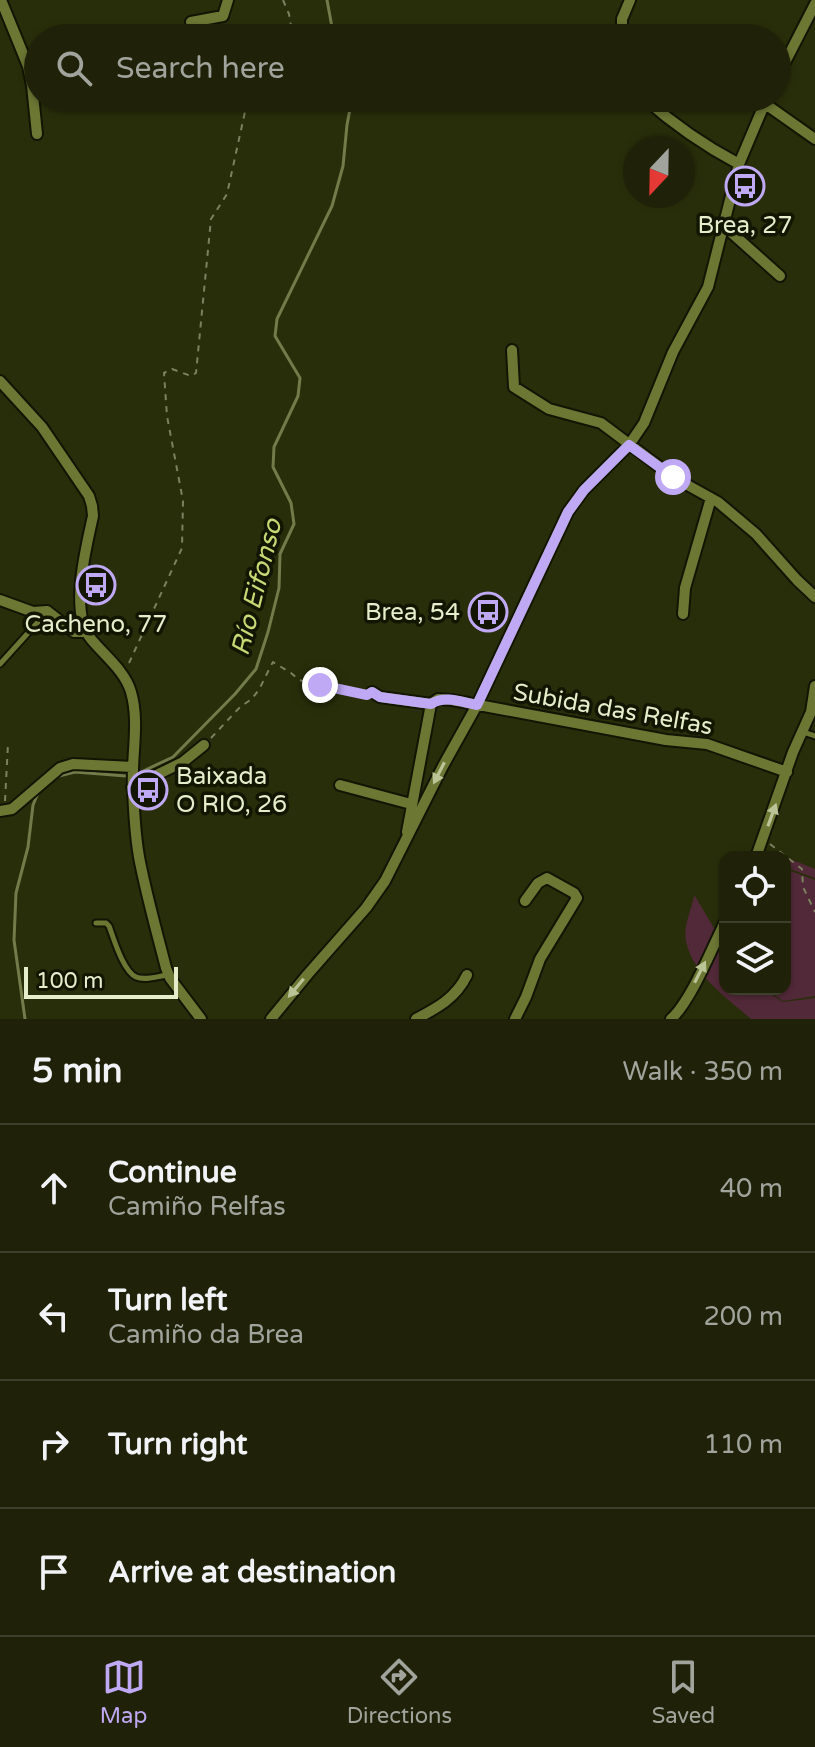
<!DOCTYPE html>
<html lang="en">
<head>
<meta charset="utf-8">
<style>
	body { margin:0; font-family:"Varela Round",sans-serif; background:#272a12; color:#f1f3f6 }
	.controls { position:absolute; right:24px; bottom:24px; display:grid; overflow:hidden; border-radius:16px; box-shadow:0 2px 6px #0004 }
	.controls button { width:72px; height:72px; display:grid; place-items:center; padding:0; border:0; border-bottom:2px solid #3c3f29; background:#1f2208; color:#f1f3f6; font:40px sans-serif }
	.compass { position:absolute; left:623px; top:136px; width:72px; height:72px; border-radius:50%; background:#1f2208; box-shadow:0 2px 6px #0004; rotate:202deg }
	.scale { position:absolute; left:24px; bottom:20px; width:154px; box-sizing:border-box; padding-left:8px; border:4px solid #e5edcb; border-top:0; font-size:22px; line-height:28px; white-space:nowrap; color:#e5edcb; -webkit-text-stroke:6px #121600; paint-order:stroke }
	.stop { position:absolute; width:24px; height:24px; margin:-18px; border:6px solid #bfa9f4; border-radius:50%; background:#fff }
	.stop.end { background:#bfa9f4; border-color:#fff; box-shadow:0 2px 8px #0008 }
	.list { margin:0; padding:0; list-style:none }
	h2 { display:flex; justify-content:space-between; align-items:center; height:104px; margin:0; padding:0 32px; font-size:34px }
	h2 small { font-size:26px; font-weight:400; color:#a1a49c }
	.list li { display:grid; grid-template-columns:52px 1fr auto; gap:24px; align-items:center; box-sizing:border-box; height:128px; padding:0 32px; border-top:2px solid #3c3f29 }
	.list b { display:block; font-size:30px; white-space:nowrap }
	.list p { margin:0; font-size:26px; white-space:nowrap; color:#a1a49c }
	.list em { font-size:26px; font-style:normal; color:#a1a49c }
	.icon { flex:none; width:44px; height:44px; fill:none; stroke:currentColor; stroke-width:2; stroke-linecap:round; stroke-linejoin:round }
	.map { position:relative; flex:none; width:815px; height:1019px; overflow:hidden }
	.search { position:absolute; background:#1f2208; box-shadow:0 2px 6px #0004; left:24px; right:24px; top:24px; height:88px; display:flex; align-items:center; gap:20px; box-sizing:border-box; padding:0 28px; border-radius:44px; color:#a1a49c; font-size:30px }
	.sheet { height:616px; background:#1f2208 }
	nav { display:flex; justify-content:space-around; align-items:center; box-sizing:border-box; height:112px; border-top:2px solid #3c3f29; background:#1f2208; font-size:22px; color:#a1a49c }
	nav a { display:grid; justify-items:center; gap:4px }
	nav .on { color:#bfa9f4 }
	.map>svg:first-child { display:block }
	.green { fill:#522938 }
	.lines { fill:none; stroke-linecap:round; stroke-linejoin:round }
	.stream { stroke:#727b4a; stroke-width:3 }
	.lane-casing { stroke:#121503; stroke-width:9 }
	.street-casing { stroke:#121503; stroke-width:14 }
	.path { stroke:#7b815e; stroke-width:2; stroke-dasharray:6 6; stroke-linecap:butt }
	.lane { stroke:#6c7734; stroke-width:5 }
	.street { stroke:#6c7734; stroke-width:10 }
	.oneway { fill:#bbc496 }
	.route { stroke:#bfa9f4; stroke-width:10 }
	.labels { text-anchor:middle; stroke-width:7; stroke-linejoin:round; paint-order:stroke }
	.poi-label { font-size:24px; fill:#e5edcb; stroke:#121600 }
	.street-label { font-size:24px; fill:#e5edcb; stroke:#121600 }
	.water-label { font-size:26px; font-style:italic; fill:#c7d975; stroke:#121600 }
</style>
</head>
<body>
<div class="map">
<svg width="815" height="1019" viewBox="0 0 815 1019">
	<rect width="100%" height="100%" fill="#292e0a"/>
	<!-- green -->
	<path class="green" d="M785 857 815 869V878L785 867Z
		M785 869 815 880V996L783 1001 766 989H785Z
		M696 893 695 896 725 947V989H763L783 1002 815 998V1019H751C726 997 693 975 686 941 683 928 691 909 694 897Z"/>
	<g class="lines">
		<!-- stream -->
		<path class="stream" d="M327 0 334 38
			M55 777 75 772 126 776 139 773 173 757 235 694 256 669 268 632 279 588 280 554 294 524 291 503 273 467 274 447 298 396 300 378 275 336 277 319 332 206 343 166 347 125 352 98
			M25 1019 14 940 16 893 28 847 33 805 38 793"/>
		<!-- lane casing -->
		<g class="lane-casing">
			<path id="lane" d="M0 664 47 612
				M803 732 815 736
				M96 923H106L109 926C114 939 123 971 136 977 145 981 158 976 168 975"/>
		</g>
		<!-- street casing -->
		<g class="street-casing">
			<path id="street" d="M1 0 28 66 32 85 37 134
				M191 22 223 16 228 0
				M622 38V19L630 0
				M777 78 815 4
				M644 98C673 124 705 146 739 164
				M764 103 815 139
				M724 226 780 276
				M512 350 514 387 549 409 601 423 673 477 718 502 756 534 797 580 815 597
				M0 381 42 427 89 496 92 506 93 516C86 548 69 613 91 639 105 656 125 671 131 692 140 723 131 757 133 789 134 813 135 838 140 862 147 897 157 933 166 968L170 978 201 1019
				M0 600 33 612 47 611 74 632H86
				M683 614 685 588 711 498
				M372 692 380 697 431 704 438 699 452 700 666 740 707 744 787 772
				M340 785 411 804
				M132 787 183 762 204 745
				M0 811 12 809 60 768 73 764 133 767
				M407 832 431 704
				M756 857 793 752 811 712 815 686
				M271 1019 308 974 366 908 385 881 443 766 477 705 568 512 584 490 629 445 644 423 673 352 708 287 739 164 767 98
				M416 1019C437 1008 456 998 467 975
				M515 1019 526 997 540 959 577 898 574 893 547 878 538 883 525 901
				M671 1019C691 1001 712 948 725 922"/>
		</g>
		<!-- path -->
		<path class="path" d="M283 0 289 14 293 38
			M129 663 182 548 183 501 167 416 164 373 172 369 191 376 196 373 211 219 227 194 248 98
			M211 738 242 705C259 698 264 677 273 662L291 673 299 680 363 695
			M5 801 8 744
			M770 844 802 869 803 887 815 912"/>
		<!-- lane -->
		<use href="#lane" class="lane"/>
		<!-- street -->
		<use href="#street" class="street"/>
	</g>
	<!-- one-way arrows -->
	<defs><path id="oneway-solid" d="M-6-.8H1V-3.2L6.5 0L1 3.2V.8H-6Z" transform="scale(2)"/></defs>
	<g class="oneway">
		<use href="#oneway-solid" transform="translate(439 773) rotate(117)"/>
		<use href="#oneway-solid" transform="translate(772 815) rotate(-70)"/>
		<use href="#oneway-solid" transform="translate(700 972) rotate(-63)"/>
		<use href="#oneway-solid" transform="translate(296 988) rotate(130)"/>
	</g>
	<g class="lines">
		<!-- route -->
		<path class="route" d="M320 685 367 695 372 692 380 697 431 704C445 695 461 702 477 705L568 512 584 490 629 445 673 477"/>
	</g>
	<!-- icons -->
	<defs>
		<g id="bus-ring" transform="scale(2)"><circle r="9.5" fill="#121600" stroke="#bfa9f4" stroke-width="1.5"/><path d="M-5-6H5V4H4V6H2V4H-2V6H-4V4H-5ZM-3.5-4V0h7V-4ZM-3.5 1.2v1.5H-2V1.2ZM2 1.2v1.5H3.5V1.2Z" fill="#bfa9f4"/></g>
	</defs>
	<g fill-rule="evenodd">
		<use href="#bus-ring" x="745" y="186"/>
		<use href="#bus-ring" x="96" y="585"/>
		<use href="#bus-ring" x="488" y="612"/>
		<use href="#bus-ring" x="148" y="790"/>
	</g>
	<g class="labels">
		<!-- poi labels -->
		<g class="poi-label">
			<text x="745" y="233">Brea, 27</text>
			<text x="460" y="620" text-anchor="end">Brea, 54</text>
			<text x="96" y="632">Cacheno, 77</text>
			<text x="176" y="784" text-anchor="start">Baixada<tspan x="176" dy="28">O RIO, 26</tspan></text>
		</g>
		<!-- street labels -->
		<g class="street-label">
			<text transform="translate(613 709) rotate(10)" y="8">Subida das Relfas</text>
		</g>
		<!-- water labels -->
		<g class="water-label">
			<text transform="translate(256 587) rotate(-76)" y="9">Río Eifonso</text>
		</g>
	</g>
</svg>
<div class="controls">
<button><svg class="icon" aria-label="locate" viewBox="0 0 24 24"><circle cx="12" cy="12" r="6"/><path d="M12 2v4M12 18v4M2 12h4M18 12h4"/></svg></button>
<button><svg class="icon" aria-label="layers" viewBox="0 0 24 24"><path d="M12 4l9 5-9 5-9-5zM3 14l9 5 9-5"/></svg></button>
</div>
<svg class="compass" viewBox="-18 -18 36 36"><path d="M0-13l5 13h-10z" fill="#e53935"/><path d="M0 13l5-13h-10z" fill="#a1a49c"/></svg>
<div class="scale">100 m</div>
<div class="stop" style="left:673px;top:477px"></div>
<div class="stop end" style="left:320px;top:685px"></div>
<div class="search"><svg class="icon" aria-label="search" viewBox="0 0 24 24"><circle cx="10" cy="10" r="6"/><path d="M15 15l6 6"/></svg>Search here</div>
</div>
<section class="sheet">
<h2>5 min<small>Walk · 350 m</small></h2>
<ul class="list">
<li><svg class="icon" aria-label="ahead" viewBox="0 0 24 24"><path d="M12 20V5M6 11l6-6 6 6"/></svg><div><b>Continue</b><p>Camiño Relfas</p></div><em>40 m</em></li>
<li><svg class="icon" aria-label="left" viewBox="0 0 24 24"><path d="M17 20v-9H6M10 6l-5 5 5 5"/></svg><div><b>Turn left</b><p>Camiño da Brea</p></div><em>200 m</em></li>
<li><svg class="icon" aria-label="right" viewBox="0 0 24 24"><path d="M7 20v-9h11M14 6l5 5-5 5"/></svg><div><b>Turn right</b></div><em>110 m</em></li>
<li><svg class="icon" aria-label="arrive" viewBox="0 0 24 24"><path d="M6 21V4h12l-3 4 3 4H6"/></svg><div><b>Arrive at destination</b></div></li>
</ul>
</section>
<nav>
<a class="on"><svg class="icon" aria-label="map" viewBox="0 0 24 24"><path d="M3 6l6-2 6 2 6-2v14l-6 2-6-2-6 2zM9 4v14M15 6v14"/></svg>Map</a>
<a><svg class="icon" aria-label="directions" viewBox="0 0 24 24"><path d="M12 3l9 9-9 9-9-9zM9 14v-3h6M13 9l2 2-2 2"/></svg>Directions</a>
<a><svg class="icon" aria-label="saved" viewBox="0 0 24 24"><path d="M7 4h10v16l-5-4-5 4z"/></svg>Saved</a>
</nav>
</body>
</html>
